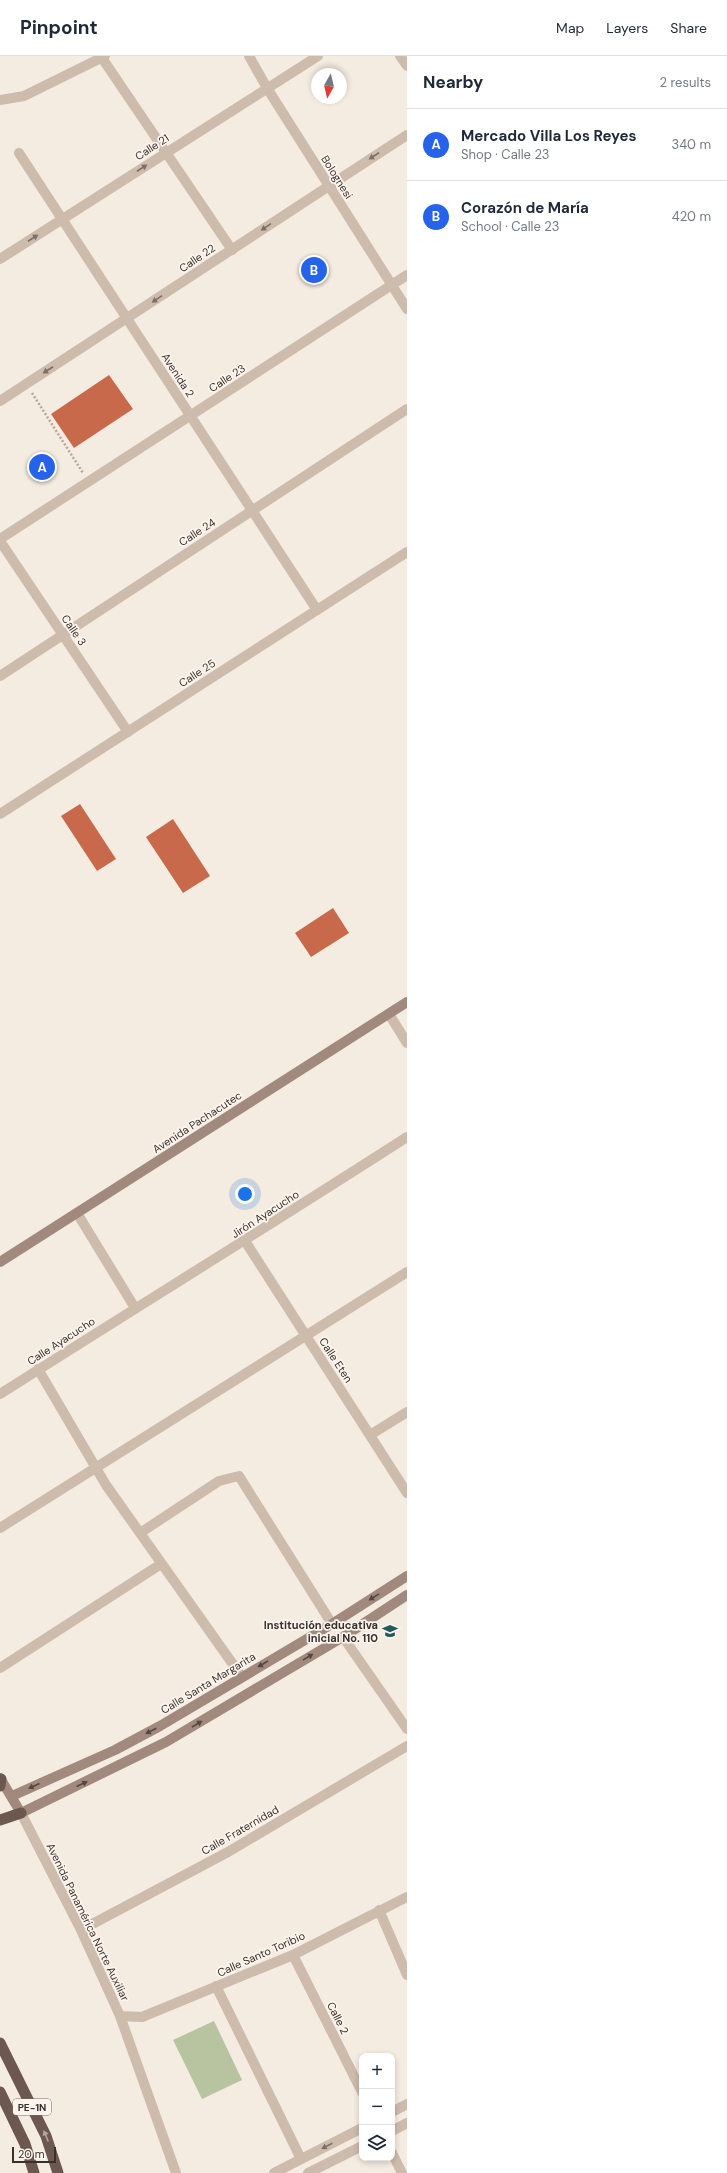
<!DOCTYPE html>
<html lang="en">
<head>
<meta charset="utf-8">
<style>
	body { margin:0; font-family:"DM Sans",sans-serif; background:#f6f6f7; color:#1f2937 }
	.controls { position:absolute; right:12px; bottom:12px; display:grid; overflow:hidden; border-radius:8px; box-shadow:0 2px 6px #0003 }
	.controls button { width:36px; height:36px; display:grid; place-items:center; padding:0; border:0; border-bottom:1px solid #e0e1e3; background:#fff; color:#1f2937; font:20px sans-serif }
	.compass { position:absolute; left:311px; top:12px; width:36px; height:36px; border-radius:50%; background:#fff; box-shadow:0 2px 6px #0003; rotate:188deg }
	.scale { position:absolute; left:12px; bottom:10px; width:44px; box-sizing:border-box; padding-left:4px; border:2px solid #3b302b; border-top:0; font-size:11px; line-height:14px; white-space:nowrap; color:#3b302b; -webkit-text-stroke:3px #fbf5ee; paint-order:stroke }
	.you { position:absolute; left:245px; top:1138px; width:14px; height:14px; margin:-10px; border:3px solid #fff; border-radius:50%; background:#1a73e8; box-shadow:0 0 0 6px #1a73e833 }
	.badge { display:grid; place-items:center; width:26px; height:26px; border-radius:50%; background:#2563eb; color:#fff; font-size:13px; font-weight:700 }
	.pin { position:absolute; translate:-50% -50%; border:2px solid #fff; box-shadow:0 1px 4px #0006 }
	.list { margin:0; padding:0; list-style:none }
	h2 { display:flex; justify-content:space-between; align-items:center; height:52px; margin:0; padding:0 16px; font-size:17px }
	h2 small { font-size:13px; font-weight:400; color:#747a83 }
	.list li { display:grid; grid-template-columns:26px 1fr auto; gap:12px; align-items:center; box-sizing:border-box; height:72px; padding:0 16px; border-top:1px solid #e0e1e3 }
	.list b { display:block; font-size:15px; white-space:nowrap }
	.list p { margin:0; font-size:13px; white-space:nowrap; color:#747a83 }
	.list em { font-size:13px; font-style:normal; color:#747a83 }
	.icon { flex:none; width:22px; height:22px; fill:none; stroke:currentColor; stroke-width:2; stroke-linecap:round; stroke-linejoin:round }
	.map { position:relative; flex:none; width:407px; height:2117px; overflow:hidden }
	header { display:flex; align-items:center; gap:24px; box-sizing:border-box; height:56px; padding:0 20px; background:#fff; border-bottom:1px solid #e0e1e3 }
	header strong { font-size:19px }
	nav { display:flex; gap:22px; margin-inline-start:auto; font-size:14px }
	main { display:flex }
	aside { flex:1; background:#fff }
	.map>svg:first-child { display:block }
	.green { fill:#b8c4a0 }
	.building { fill:#c8694b }
	.lines { fill:none; stroke-linecap:round; stroke-linejoin:round }
	.path { stroke:#b9a596; stroke-width:2.5; stroke-dasharray:2 2; stroke-linecap:butt }
	.minor { stroke:#cdbbac; stroke-width:10 }
	.tertiary { stroke:#cdbbac; stroke-width:10 }
	.secondary { stroke:#a18a7d; stroke-width:10 }
	.trunk { stroke:#6c584f; stroke-width:11 }
	.oneway { fill:#7d6f65 }
	.oneway2 { fill:#544640 }
	.oneway3 { fill:#b4a69e }
	.labels { text-anchor:middle; stroke-width:3.5; stroke-linejoin:round; paint-order:stroke }
	.shield { fill:#fbf5ee; stroke:#756b66; stroke-width:1 }
	.shield-label { font-size:10px; font-weight:bold; fill:#3b302b }
	.street-label { font-size:11px; fill:#3b302b; stroke:#fbf5ee }
	.poi-label { font-size:11px; font-weight:bold; fill:#3b302b; stroke:#fbf5ee; text-anchor:end }
</style>
</head>
<body>
<header>
<strong>Pinpoint</strong>
<nav><a>Map</a><a>Layers</a><a>Share</a></nav>
</header>
<main>
<div class="map">
<svg width="407" height="2117" viewBox="0 0 407 2117">
	<rect width="100%" height="100%" fill="#f4ebe1"/>
	<!-- green -->
	<path class="green" d="M214 1965 242 2024 202 2043 173 1984Z"/>
	<!-- building -->
	<path class="building" d="M109 319 133 353 74 392 51 358Z
		M80 748 116 803 97 815 61 760Z
		M173 763 210 820 183 837 146 781Z
		M333 852 349 877 311 901 295 877Z"/>
	<g class="lines">
		<!-- path -->
		<path class="path" d="M32 337 83 417"/>
		<!-- minor -->
		<path class="minor" d="M249 0 267 32 407 253
			M400 0 407 10
			M102 2 232 194
			M0 44 24 40 105 0
			M19 97 317 554
			M0 203 318 0
			M0 483 407 219
			M0 485 128 676
			M0 620 407 353
			M389 958 407 987
			M77 1157 135 1252
			M245 1185 407 1437
			M38 1313 106 1429 242 1621
			M0 1338C135 1252 272 1168 407 1081
			M370 1379 407 1356
			M0 1472 407 1216
			M140 1477 219 1425 239 1420 332 1568
			M343 1581 407 1673
			M0 1612 161 1508
			M21 1757 81 1874 120 1960 176 2117
			M379 1854 407 1919
			M81 1874 228 1796 407 1690
			M293 1899 362 2036
			M216 1930 301 2103
			M120 1960 142 1961 293 1899 407 1841
			M392 2097 402 2117"/>
		<!-- tertiary -->
		<path class="tertiary" d="M0 345 407 79
			M0 758 407 496
			M392 2056 407 2048
			M392 2075 407 2067
			M274 2117 362 2072
			M308 2117 362 2090"/>
		<!-- secondary -->
		<path class="secondary" d="M0 1206 407 946
			M0 1722 21 1757 166 1686 343 1581 407 1539
			M12 1740 115 1694 160 1670 332 1568 407 1520"/>
		<!-- trunk -->
		<path class="trunk" d="M0 1730 1 1723
			M0 1764 21 1757
			M0 1987 46 2080 58 2117
			M0 2036 25 2088 34 2117"/>
	</g>
	<!-- one-way arrows -->
	<defs><path id="oneway-solid" d="M-6-.8H1V-3.2L6.5 0L1 3.2V.8H-6Z"/></defs>
	<g class="oneway">
		<use href="#oneway-solid" transform="translate(374 100) rotate(147)"/>
		<use href="#oneway-solid" transform="translate(142 112) rotate(-33)"/>
		<use href="#oneway-solid" transform="translate(266 171) rotate(146)"/>
		<use href="#oneway-solid" transform="translate(33 182) rotate(-33)"/>
		<use href="#oneway-solid" transform="translate(157 243) rotate(146)"/>
		<use href="#oneway-solid" transform="translate(48 314) rotate(147)"/>
		<use href="#oneway-solid" transform="translate(327 2090) rotate(153)"/>
	</g>
	<g class="oneway2">
		<use href="#oneway-solid" transform="translate(374 1541) rotate(148)"/>
		<use href="#oneway-solid" transform="translate(308 1601) rotate(-31)"/>
		<use href="#oneway-solid" transform="translate(263 1608) rotate(149)"/>
		<use href="#oneway-solid" transform="translate(197 1668) rotate(-31)"/>
		<use href="#oneway-solid" transform="translate(151 1675) rotate(152)"/>
		<use href="#oneway-solid" transform="translate(82 1728) rotate(-25)"/>
		<use href="#oneway-solid" transform="translate(34 1730) rotate(156)"/>
	</g>
	<use class="oneway3" href="#oneway-solid" transform="translate(46 2080) rotate(-112)"/>
	<!-- icons -->
	<defs>
		<g id="school-bare" transform="scale(1.2)"><path d="M0-5L7-2L0 1L-7-2ZM-4 1L0 2.5L4 1V4Q0 6-4 4Z" fill="#1f5a5e" stroke="#fbf5ee" stroke-width="2.5" paint-order="stroke"/></g>
	</defs>
	<g fill-rule="evenodd">
		<use href="#school-bare" x="390" y="1575"/>
	</g>
	<g class="labels">
		<!-- shield labels -->
		<rect class="shield" x="13" y="2043" width="38" height="16" rx="3"/>
		<g class="shield-label">
			<text x="32" y="2055">PE-1N</text>
		</g>
		<!-- street labels -->
		<g class="street-label">
			<text transform="translate(152 91) rotate(-33)" y="4">Calle 21</text>
			<text transform="translate(337 121) rotate(58)" y="4">Bolognesi</text>
			<text transform="translate(197 202) rotate(-34)" y="4">Calle 22</text>
			<text transform="translate(178 319) rotate(57)" y="4">Avenida 2</text>
			<text transform="translate(227 322) rotate(-33)" y="4">Calle 23</text>
			<text transform="translate(197 476) rotate(-33)" y="4">Calle 24</text>
			<text transform="translate(74 574) rotate(56)" y="4">Calle 3</text>
			<text transform="translate(197 617) rotate(-33)" y="4">Calle 25</text>
			<text transform="translate(197 1066) rotate(-33)" y="4">Avenida Pachacutec</text>
			<text transform="translate(265 1158) rotate(-33)" y="4">Jirón Ayacucho</text>
			<text transform="translate(61 1285) rotate(-33)" y="4">Calle Ayacucho</text>
			<text transform="translate(336 1304) rotate(57)" y="4">Calle Eten</text>
			<text transform="translate(208 1627) rotate(-31)" y="4">Calle Santa Margarita</text>
			<text transform="translate(240 1774) rotate(-30)" y="4">Calle Fraternidad</text>
			<text transform="translate(88 1866) rotate(64)" y="4">Avenida Panamérica Norte Auxiliar</text>
			<text transform="translate(261 1898) rotate(-24)" y="4">Calle Santo Toribio</text>
			<text transform="translate(338 1962) rotate(63)" y="4">Calle 2</text>
		</g>
		<!-- poi labels -->
		<g class="poi-label">
			<text x="378" y="1573">Institución educativa<tspan x="378" dy="13">inicial No. 110</tspan></text>
		</g>
	</g>
</svg>
<div class="controls">
<button>+</button>
<button>−</button>
<button><svg class="icon" aria-label="layers" viewBox="0 0 24 24"><path d="M12 4l9 5-9 5-9-5zM3 14l9 5 9-5"/></svg></button>
</div>
<svg class="compass" viewBox="-18 -18 36 36"><path d="M0-13l5 13h-10z" fill="#e53935"/><path d="M0 13l5-13h-10z" fill="#747a83"/></svg>
<div class="scale">20 m</div>
<div class="you"></div>
<div class="pin badge" style="left:42px;top:411px">A</div>
<div class="pin badge" style="left:314px;top:214px">B</div>
</div>
<aside>
<h2>Nearby<small>2 results</small></h2>
<ul class="list">
<li><span class="badge">A</span><div><b>Mercado Villa Los Reyes</b><p>Shop · Calle 23</p></div><em>340 m</em></li>
<li><span class="badge">B</span><div><b>Corazón de María</b><p>School · Calle 23</p></div><em>420 m</em></li>
</ul>
</aside>
</main>
</body>
</html>
